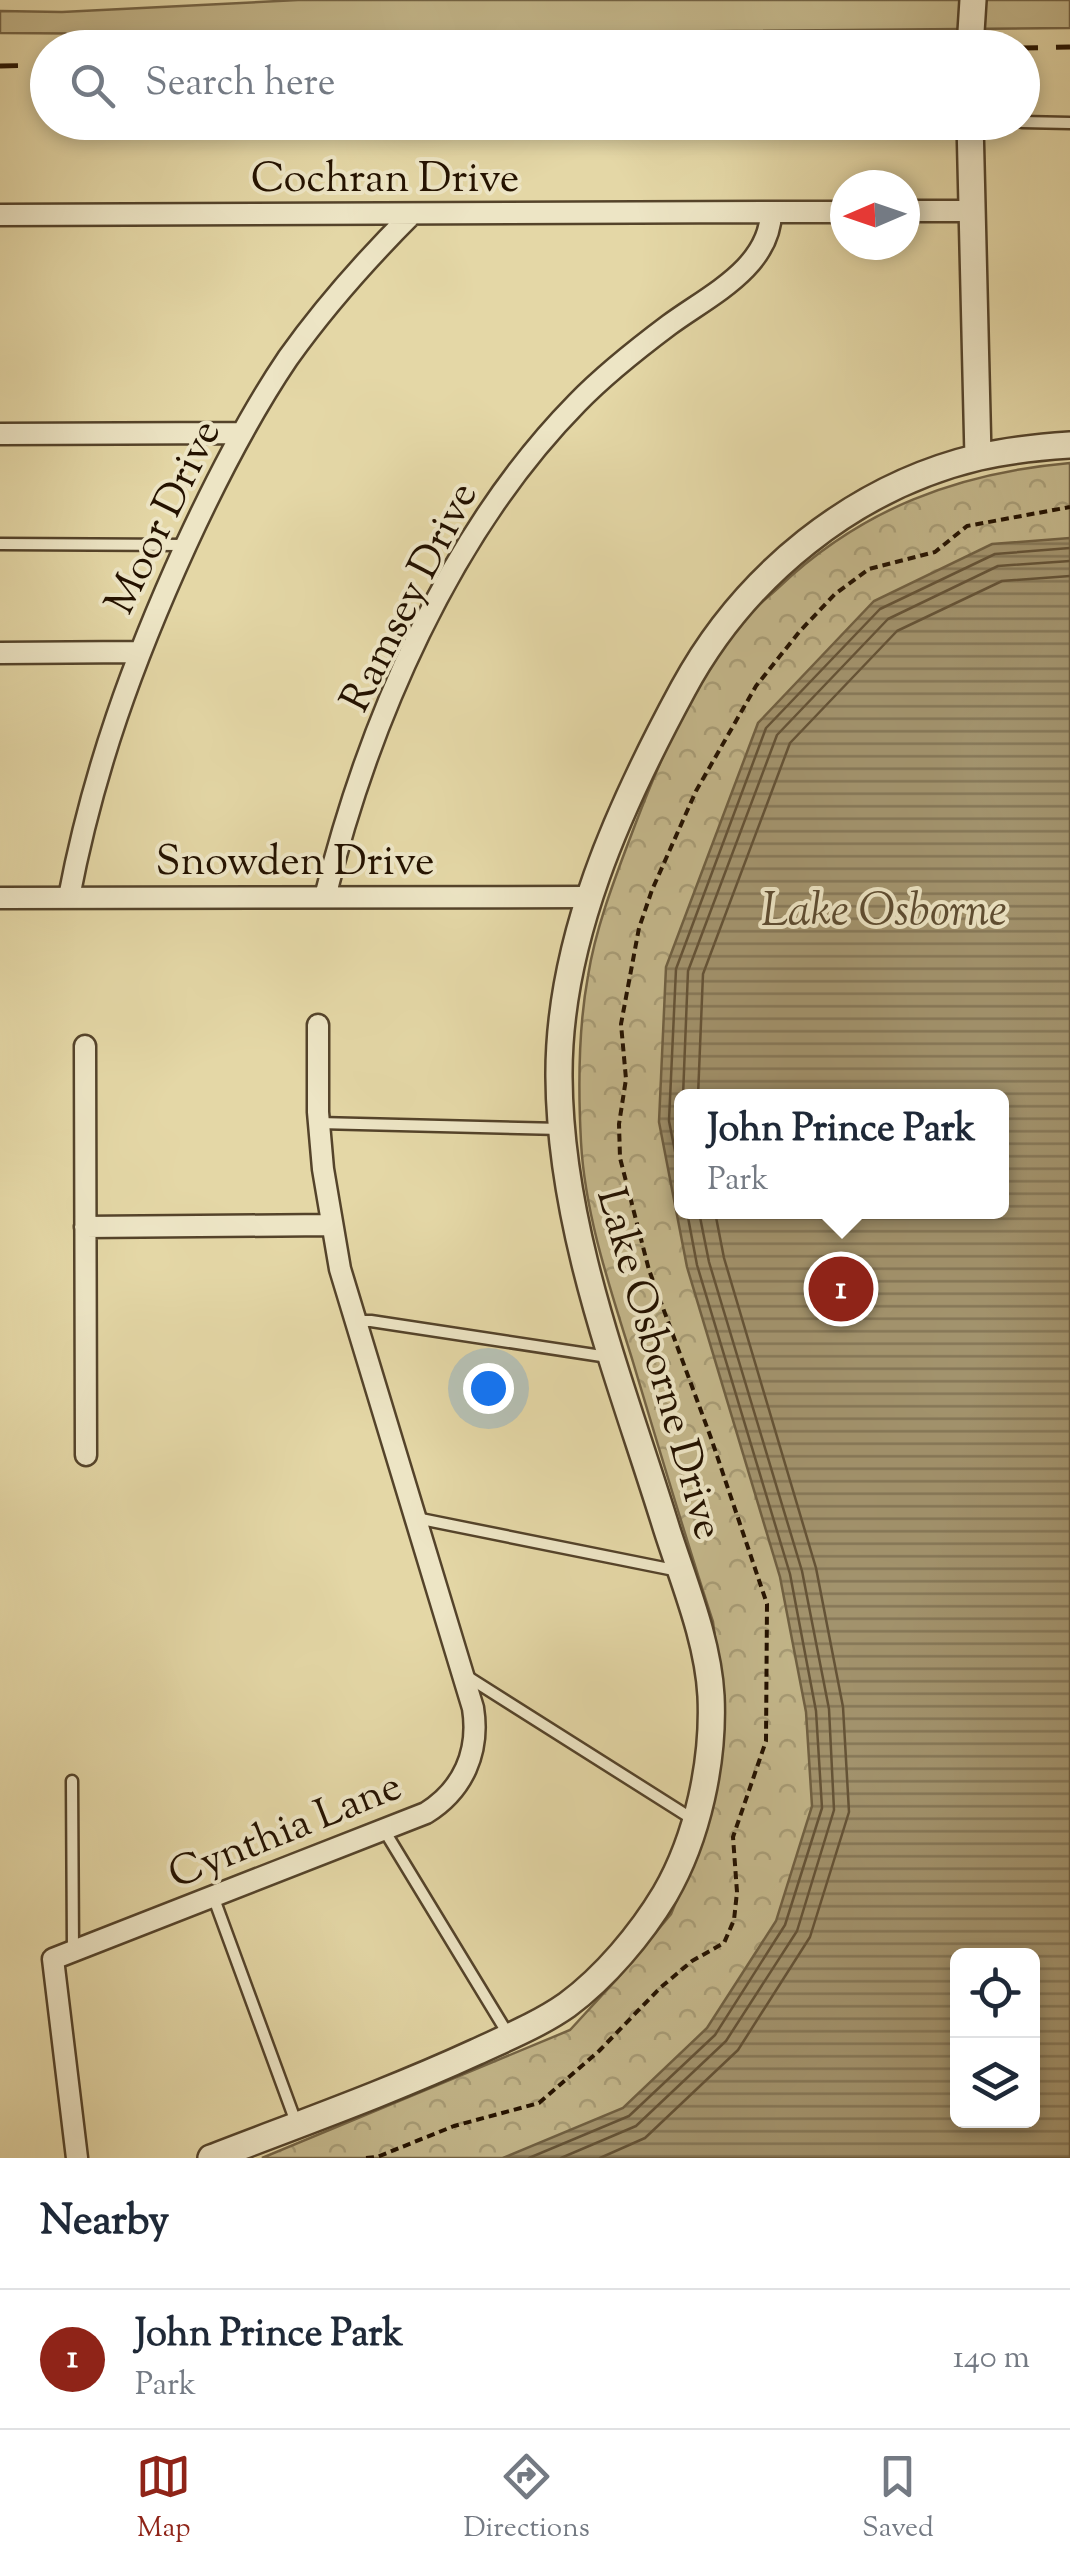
<!DOCTYPE html>
<html lang="en">
<head>
<meta charset="utf-8">
<style>
	body { margin:0; font-family:"Sorts Mill Goudy",serif; background:#f2f2f3; color:#1f2937 }
	.controls { position:absolute; right:30px; bottom:30px; display:grid; overflow:hidden; border-radius:15px; box-shadow:0 5px 15px #0003 }
	.controls button { width:90px; height:90px; display:grid; place-items:center; padding:0; border:0; border-bottom:2px solid #e0e1e3; background:#fff; color:#1f2937; font:50px sans-serif }
	.compass { position:absolute; left:830px; top:170px; width:90px; height:90px; border-radius:50%; background:#fff; box-shadow:0 5px 15px #0003; rotate:268deg }
	.you { position:absolute; left:488px; top:1388px; width:35px; height:35px; margin:-25px; border:8px solid #fff; border-radius:50%; background:#1a73e8; box-shadow:0 0 0 15px #1a73e833 }
	.badge { display:grid; place-items:center; width:65px; height:65px; border-radius:50%; background:#8f2418; color:#fff; font-size:32px; font-weight:700 }
	.pin { position:absolute; translate:-50% -50%; border:5px solid #fff; box-shadow:0 2px 10px #0006 }
	.popup { position:absolute; left:674px; top:1089px; width:335px; height:130px; box-sizing:border-box; display:grid; place-content:center; border-radius:15px; background:#fff; filter:drop-shadow(0 2px 8px #0005); font-size:32px; white-space:nowrap; color:#747a83 }
	.popup b { font-size:38px; color:#1f2937 }
	.popup::after { content:''; position:absolute; left:50%; top:100%; margin-left:-20px; border:20px solid transparent; border-top-color:#fff }
	.list { margin:0; padding:0; list-style:none }
	h2 { display:flex; justify-content:space-between; align-items:center; height:130px; margin:0; padding:0 40px; font-size:42px }
	h2 small { font-size:32px; font-weight:400; color:#747a83 }
	.list li { display:grid; grid-template-columns:65px 1fr auto; gap:30px; align-items:center; box-sizing:border-box; height:140px; padding:0 40px; border-top:2px solid #e0e1e3 }
	.list b { display:block; font-size:38px; white-space:nowrap }
	.list p { margin:0; font-size:32px; white-space:nowrap; color:#747a83 }
	.list em { font-size:32px; font-style:normal; color:#747a83 }
	.icon { flex:none; width:55px; height:55px; fill:none; stroke:currentColor; stroke-width:2; stroke-linecap:round; stroke-linejoin:round }
	.map { position:relative; flex:none; width:1070px; height:2158px; overflow:hidden }
	.search { position:absolute; background:#fff; box-shadow:0 5px 15px #0003; left:30px; right:30px; top:30px; height:110px; display:flex; align-items:center; gap:25px; box-sizing:border-box; padding:0 35px; border-radius:55px; color:#747a83; font-size:38px }
	.sheet { height:270px; background:#fff }
	nav { display:flex; justify-content:space-around; align-items:center; box-sizing:border-box; height:140px; border-top:2px solid #e0e1e3; background:#fff; font-size:28px; color:#747a83 }
	nav a { display:grid; justify-items:center; gap:5px }
	nav .on { color:#8f2418 }
	.map>svg:first-child { display:block }
	.green { fill:#c3b68a; stroke:#746445; stroke-width:2.5 }
	.park { fill:url(#park-crowns); stroke:#746445; stroke-width:2.5; fill-rule:evenodd }
	.water { fill:url(#water-rules); stroke:#706042; stroke-width:2.5; fill-rule:evenodd }
	.lines { fill:none; stroke-linecap:round; stroke-linejoin:round }
	.shore { stroke:#645337; stroke-width:2.5 }
	.service-casing { stroke:#54432a; stroke-width:15 }
	.minor-casing { stroke:#54432a; stroke-width:25 }
	.tertiary-casing { stroke:#54432a; stroke-width:30 }
	.path { stroke:#241200; stroke-width:4; stroke-dasharray:8 5; stroke-linecap:butt }
	.service { stroke:#ede5c5; stroke-width:10 }
	.minor { stroke:#ede5c5; stroke-width:20 }
	.tertiary { stroke:#ede5c5; stroke-width:25 }
	.rail { stroke:#241200; stroke-width:5; stroke-dasharray:18 18; stroke-linecap:butt }
	.labels { text-anchor:middle; stroke-width:8; stroke-linejoin:round; paint-order:stroke }
	.street-label { font-size:42px; fill:#241200; stroke:#ede5c5 }
	.water-label { font-size:45px; font-style:italic; fill:#5d4c31; stroke:#ede5c5 }
</style>
</head>
<body>
<div class="map">
<svg width="1070" height="2158" viewBox="0 0 1070 2158">
	<defs>
		<pattern id="park-crowns" width="20" height="18" patternUnits="userSpaceOnUse" patternTransform="scale(2.5)"><rect width="20" height="18" fill="#c3b68a"/><path d="M2 6a3 3 0 1 1 6 0M12 15a3 3 0 1 1 6 0" fill="none" stroke="#a79b75"/></pattern>
		<pattern id="water-rules" width="6" height="5" patternUnits="userSpaceOnUse" patternTransform="scale(2.5)"><rect width="6" height="5" fill="#a3946e"/><path d="M0 2.5h6" fill="none" stroke="#857758"/></pattern>
	</defs>
	<rect width="100%" height="100%" fill="#e4d7a6"/>
	<filter id="stains"><feTurbulence type="fractalNoise" baseFrequency=".002" numOctaves="4"/><feColorMatrix values="0 0 0 0 .2 0 0 0 0 .09 0 0 0 0 .02 0 0 0 .5 -.17"/></filter>
	<radialGradient id="worn" r=".72"><stop offset=".6" stop-color="#630" stop-opacity="0"/><stop offset="1" stop-color="#630" stop-opacity=".3"/></radialGradient>
	<!-- green -->
	<path class="green" d="M298 0H1070V28L287 35 0 33V11L62 12Z"/>
	<!-- park -->
	<path class="park" d="M1070 463V2158H262L570 2030 616 1980 671 1914 697 1851 719 1668 713 1622C685 1536 659 1449 633 1362 611 1291 585 1216 581 1142 578 1086 578 1030 588 976 596 925 617 873 635 825 661 757 691 688 734 630 746 614 764 601 778 588 861 509 957 473 1070 463ZM681 1096H1001V1212H681ZM958 1956H1032V2120H958Z"/>
	<!-- water -->
	<path class="water" d="M1070 538V2158H503L623 2108 707 2028 776 1921 812 1806 806 1712 780 1577 687 1267 659 1122 666 967 758 723 874 601 992 544ZM681 1096H1001V1212H681ZM958 1956H1032V2120H958Z"/>
	<g class="lines">
		<!-- shore -->
		<path class="shore" d="M683 1096 688 971 777 735 888 619 998 566 1070 561
			M698 1096 703 974 790 743 897 631 1002 581 1070 576
			M681 1182 669 1121 676 969 766 728 880 609 995 554 1070 548
			M529 2158 629 2116 715 2035 785 1925 822 1808 816 1711 790 1574 697 1265 687 1212
			M561 2158 636 2126 726 2041 797 1931 834 1810 829 1709 802 1571 709 1262 699 1212
			M600 2158 645 2138 738 2050 810 1937 849 1812 843 1707 816 1568 724 1258 715 1212"/>
		<!-- service casing -->
		<g class="service-casing">
			<path id="service" d="M1022 122 1070 123
				M0 544 186 545
				M319 1123 561 1129
				M356 1321H371L608 1357
				M416 1518 679 1571
				M468 1677 694 1820
				M72 1781 73 1950
				M384 1830 508 2034
				M213 1896 297 2125"/>
		</g>
		<!-- minor casing -->
		<g class="minor-casing">
			<path id="minor" d="M905 211H971
				M0 215 771 212
				M0 434 241 433
				M0 653 138 652
				M69 897C93 771 133 661 186 545 216 480 248 417 288 358 325 306 367 259 412 214
				M325 897C368 723 450 532 577 403 605 374 637 349 669 325 708 296 770 268 771 212H845
				M0 898 589 897
				M85 1046 86 1455
				M85 1227 331 1225
				M77 2158 53 1959 426 1813C463 1790 480 1752 473 1708L340 1269 323 1169 318 1112V1025"/>
		</g>
		<!-- tertiary casing -->
		<g class="tertiary-casing">
			<path id="tertiary" d="M970 48 973 0
				M970 122 978 457
				M211 2158C299 2124 389 2092 476 2052 506 2038 540 2024 567 2005 605 1977 641 1934 665 1894 698 1837 714 1761 711 1696 708 1640 684 1583 667 1530 622 1384 560 1233 559 1077 558 941 619 807 683 689 744 576 853 487 979 457 1009 450 1040 447 1070 445"/>
		</g>
		<!-- path -->
		<path class="path" d="M366 2158 377 2157 454 2126 539 2103 599 2051 660 1988 692 1961 724 1943 734 1920 737 1892 733 1837 766 1741 767 1604 711 1438 649 1270 620 1158 619 1124 626 1079 621 1024 639 928 652 890 696 791 756 686 800 631 835 594 869 569 935 552 967 526 1070 507"/>
		<!-- service -->
		<use href="#service" class="service"/>
		<!-- minor -->
		<use href="#minor" class="minor"/>
		<!-- tertiary -->
		<use href="#tertiary" class="tertiary"/>
		<!-- rail -->
		<path class="rail" d="M1020 48 1070 47
			M0 66 48 65"/>
	</g>
	<g class="labels">
		<!-- street labels -->
		<g class="street-label">
			<text x="385" y="191">Cochran Drive</text>
			<text transform="translate(161 516) rotate(-64)" y="15">Moor Drive</text>
			<text transform="translate(407 596) rotate(-63)" y="15">Ramsey Drive</text>
			<text x="295" y="874">Snowden Drive</text>
			<text transform="translate(662 1363) rotate(74)" y="15">Lake Osborne Drive</text>
			<text transform="translate(284 1828) rotate(-22)" y="15">Cynthia Lane</text>
		</g>
		<!-- water labels -->
		<g class="water-label">
			<text x="884" y="924">Lake Osborne</text>
		</g>
	</g>
	<rect width="100%" height="100%" filter="url(#stains)"/>
	<rect width="100%" height="100%" fill="url(#worn)"/>
</svg>
<div class="controls">
<button><svg class="icon" aria-label="locate" viewBox="0 0 24 24"><circle cx="12" cy="12" r="6"/><path d="M12 2v4M12 18v4M2 12h4M18 12h4"/></svg></button>
<button><svg class="icon" aria-label="layers" viewBox="0 0 24 24"><path d="M12 4l9 5-9 5-9-5zM3 14l9 5 9-5"/></svg></button>
</div>
<svg class="compass" viewBox="-18 -18 36 36"><path d="M0-13l5 13h-10z" fill="#e53935"/><path d="M0 13l5-13h-10z" fill="#747a83"/></svg>
<div class="you"></div>
<div class="pin badge" style="left:841px;top:1289px">1</div>
<div class="popup"><b>John Prince Park</b>Park</div>
<div class="search"><svg class="icon" aria-label="search" viewBox="0 0 24 24"><circle cx="10" cy="10" r="6"/><path d="M15 15l6 6"/></svg>Search here</div>
</div>
<section class="sheet">
<h2>Nearby<small></small></h2>
<ul class="list">
<li><span class="badge">1</span><div><b>John Prince Park</b><p>Park</p></div><em>140 m</em></li>
</ul>
</section>
<nav>
<a class="on"><svg class="icon" aria-label="map" viewBox="0 0 24 24"><path d="M3 6l6-2 6 2 6-2v14l-6 2-6-2-6 2zM9 4v14M15 6v14"/></svg>Map</a>
<a><svg class="icon" aria-label="directions" viewBox="0 0 24 24"><path d="M12 3l9 9-9 9-9-9zM9 14v-3h6M13 9l2 2-2 2"/></svg>Directions</a>
<a><svg class="icon" aria-label="saved" viewBox="0 0 24 24"><path d="M7 4h10v16l-5-4-5 4z"/></svg>Saved</a>
</nav>
</body>
</html>
